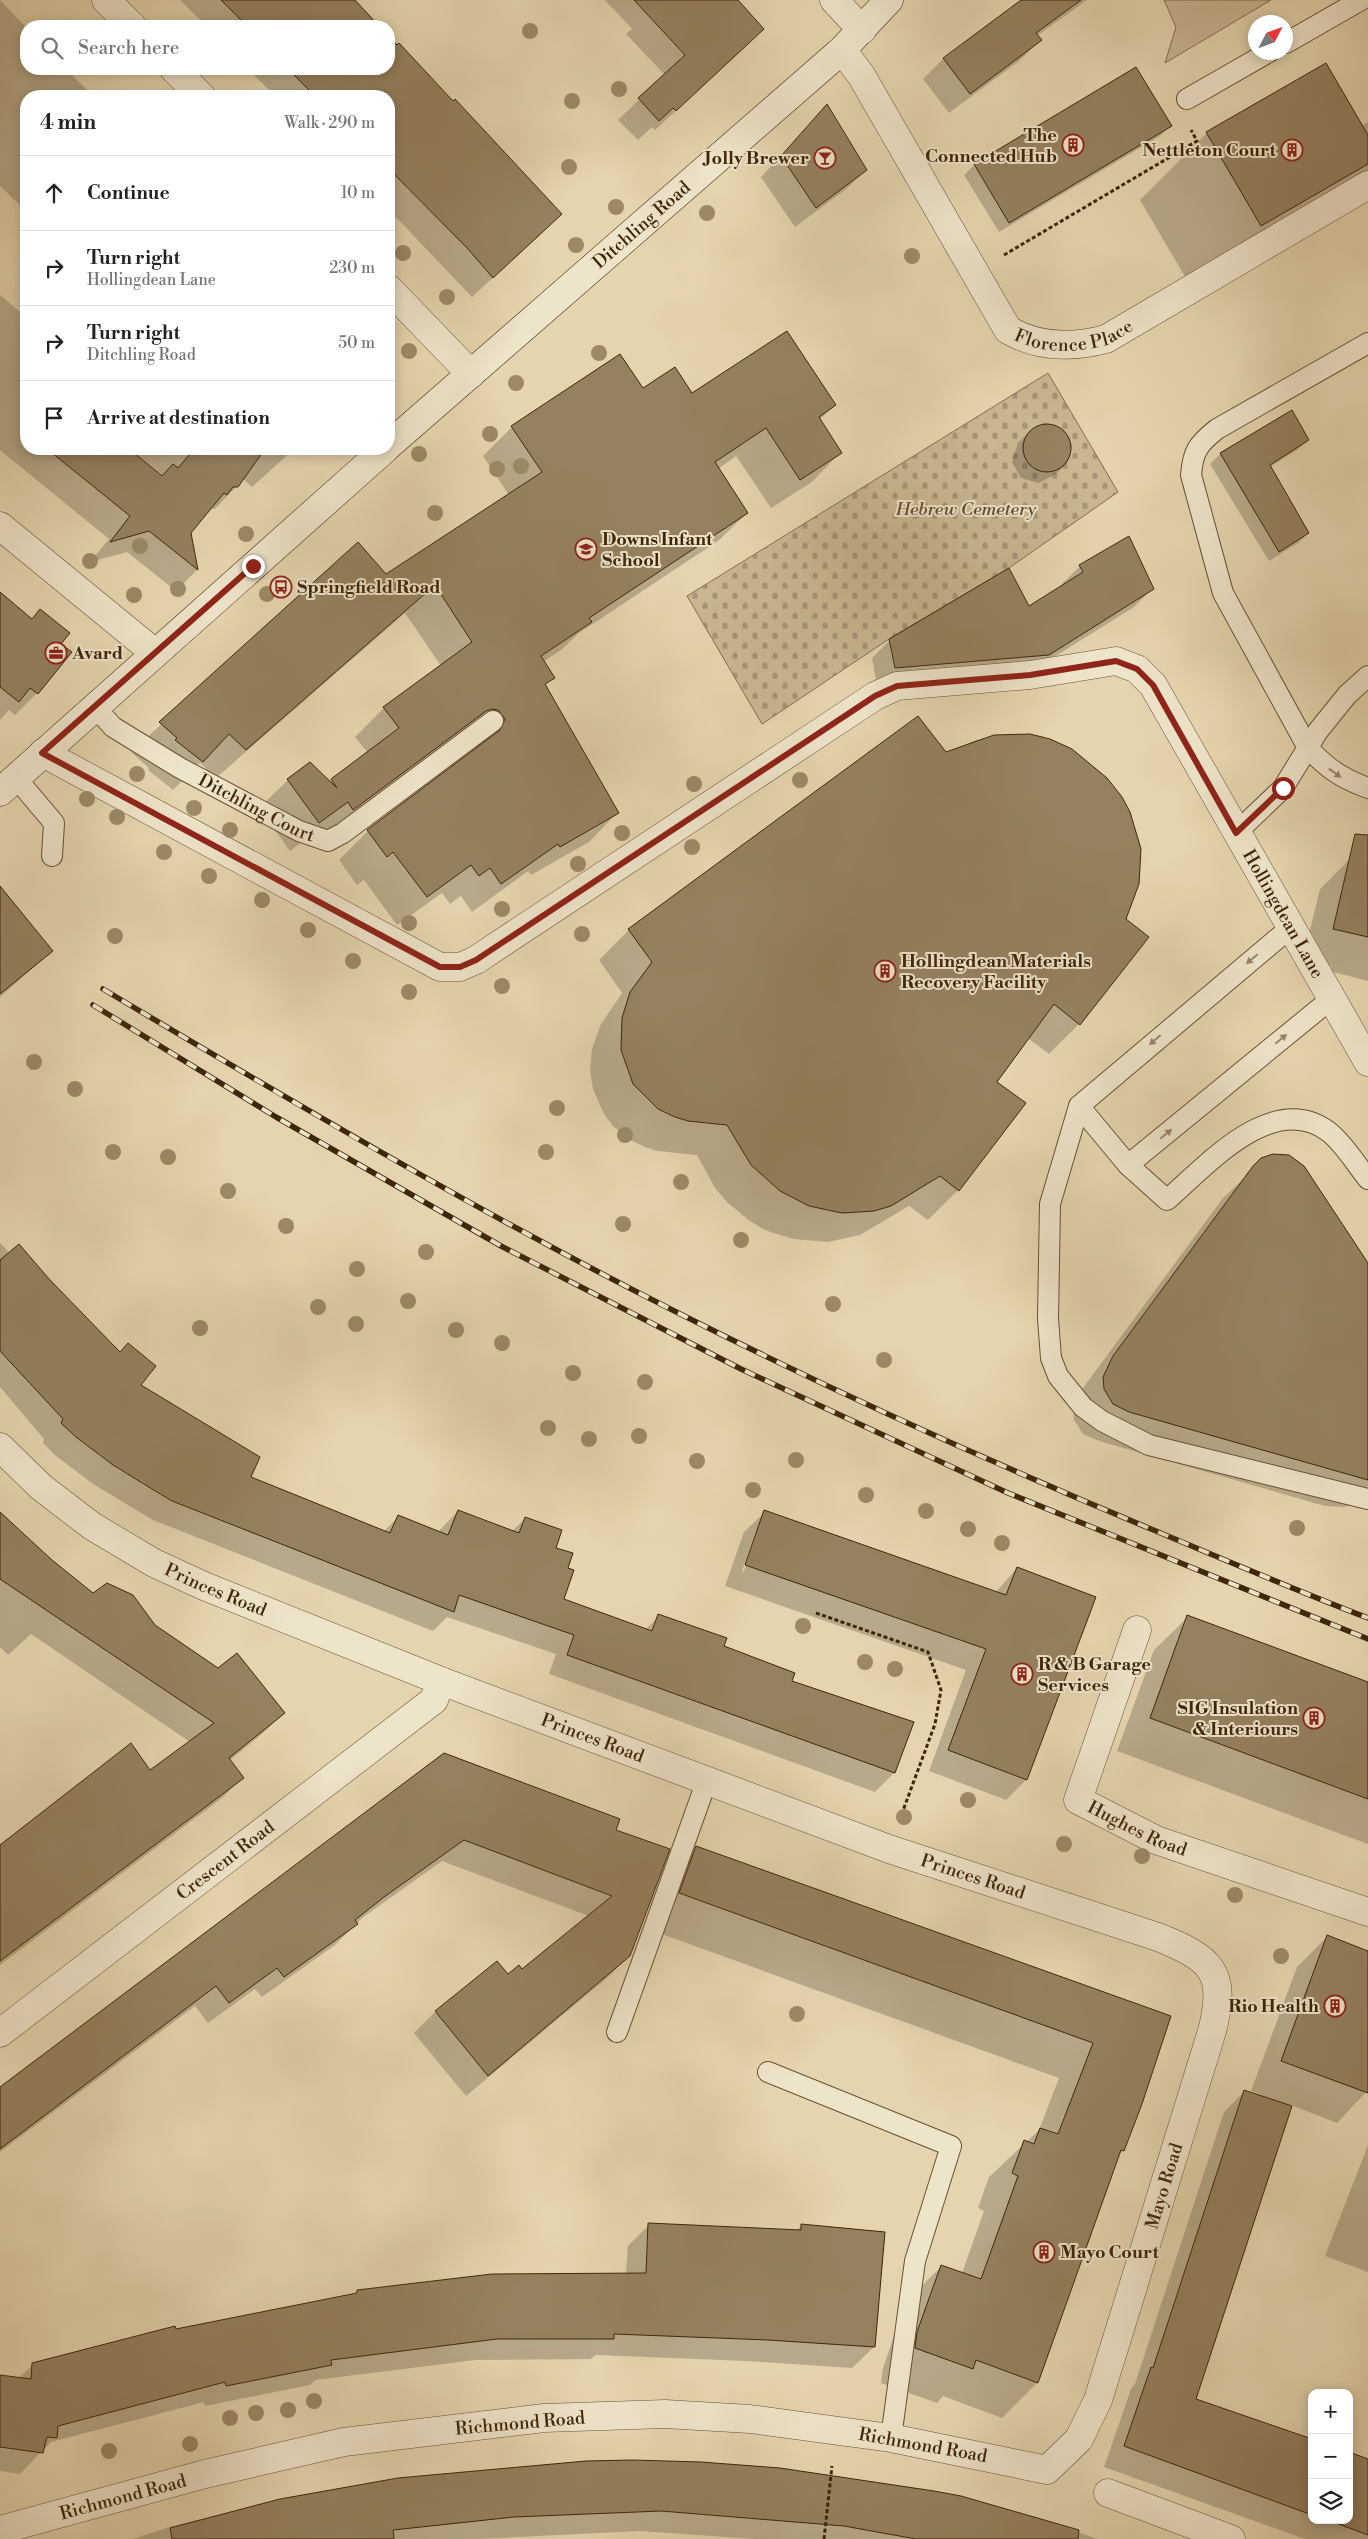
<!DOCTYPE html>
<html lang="en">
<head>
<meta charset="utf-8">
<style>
	body { margin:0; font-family:"Libre Bodoni",serif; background:#f6f6f6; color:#222 }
	.controls { position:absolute; right:15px; bottom:15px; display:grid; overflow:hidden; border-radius:10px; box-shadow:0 2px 12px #0003 }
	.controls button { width:45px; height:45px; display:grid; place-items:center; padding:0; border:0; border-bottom:1px solid #e0e0e0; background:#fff; color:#222; font:25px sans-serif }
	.compass { position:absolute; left:1248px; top:15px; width:45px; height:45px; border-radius:50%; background:#fff; box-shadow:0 2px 12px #0003; rotate:49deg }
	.stop { position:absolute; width:15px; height:15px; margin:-11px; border:4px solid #8f2418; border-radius:50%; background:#fff }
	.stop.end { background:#8f2418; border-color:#fff; box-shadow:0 1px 5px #0008 }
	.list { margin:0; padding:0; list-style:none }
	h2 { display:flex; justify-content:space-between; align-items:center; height:65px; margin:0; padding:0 20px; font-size:21px }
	h2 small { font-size:16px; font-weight:400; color:#767676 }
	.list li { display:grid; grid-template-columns:32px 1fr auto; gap:15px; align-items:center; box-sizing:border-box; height:75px; padding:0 20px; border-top:1px solid #e0e0e0 }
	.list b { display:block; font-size:19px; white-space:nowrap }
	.list p { margin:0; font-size:16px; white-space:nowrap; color:#767676 }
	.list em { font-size:16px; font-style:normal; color:#767676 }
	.icon { flex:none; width:28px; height:28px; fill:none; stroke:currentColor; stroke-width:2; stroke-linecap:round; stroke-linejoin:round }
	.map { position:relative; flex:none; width:1368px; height:2539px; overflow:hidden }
	.search { position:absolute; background:#fff; box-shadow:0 2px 12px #0003; left:20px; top:20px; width:375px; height:55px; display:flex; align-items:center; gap:12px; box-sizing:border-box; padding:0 18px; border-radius:20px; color:#767676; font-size:19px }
	.panel { position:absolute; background:#fff; box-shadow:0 2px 12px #0003; left:20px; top:90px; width:375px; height:365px; border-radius:20px }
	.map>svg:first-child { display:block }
	.grass { fill:#c9b792; stroke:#846f4e }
	.cemetery { fill:url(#cemetery-stones); stroke:#846f4e }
	.shadow { fill:#0003; fill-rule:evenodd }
	.building { fill:#95815f; stroke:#3e2709 }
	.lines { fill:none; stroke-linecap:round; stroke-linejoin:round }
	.lane-casing { stroke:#685232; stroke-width:22 }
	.street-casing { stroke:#685232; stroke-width:29 }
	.secondary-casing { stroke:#3e2709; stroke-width:29 }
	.path { stroke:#3e2709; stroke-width:3; stroke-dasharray:4 2.5; stroke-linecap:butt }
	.lane { stroke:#eee4ca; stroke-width:20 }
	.street { stroke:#eee4ca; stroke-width:28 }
	.secondary { stroke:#eee4ca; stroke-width:28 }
	.rail-casing { stroke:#3e2709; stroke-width:5.5 }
	.rail { stroke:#eee4ca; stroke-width:4; stroke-dasharray:11; stroke-linecap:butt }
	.tree { fill:#9c8966 }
	.oneway { fill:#96866a }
	.route { stroke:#8f2418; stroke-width:6 }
	.labels { text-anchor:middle; stroke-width:4; stroke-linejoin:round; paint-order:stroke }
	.poi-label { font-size:18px; font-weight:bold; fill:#3e2709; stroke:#eee4ca; text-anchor:start }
	.street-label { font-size:18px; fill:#3e2709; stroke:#eee4ca }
	.park-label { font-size:18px; font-style:italic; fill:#614b2b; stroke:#eee4ca }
</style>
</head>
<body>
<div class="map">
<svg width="1368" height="2539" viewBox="0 0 1368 2539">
	<defs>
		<pattern id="cemetery-stones" width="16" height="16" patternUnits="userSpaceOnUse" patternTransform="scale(1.25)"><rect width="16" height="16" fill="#c9b792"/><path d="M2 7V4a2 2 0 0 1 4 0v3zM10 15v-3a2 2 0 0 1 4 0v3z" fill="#a59575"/></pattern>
	</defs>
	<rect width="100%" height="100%" fill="#e5d5ae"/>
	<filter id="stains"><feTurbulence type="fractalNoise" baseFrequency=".004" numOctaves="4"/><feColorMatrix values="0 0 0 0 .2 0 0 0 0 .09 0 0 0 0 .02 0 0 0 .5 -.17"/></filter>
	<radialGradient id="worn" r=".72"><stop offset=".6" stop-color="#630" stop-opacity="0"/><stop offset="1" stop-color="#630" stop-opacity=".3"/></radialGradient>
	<!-- grass -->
	<path class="grass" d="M1164 0H1271L1165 63 1176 27Z"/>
	<!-- cemetery -->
	<path class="cemetery" d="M1048 373 1118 492 1009 568 889 639 762 724 687 596Z"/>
	<!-- shadow -->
	<path class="shadow" d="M0 0 26 27V69H66L93 96H26V211L0 186Z
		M180 0H355L379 26H206Z
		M605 0H735L742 49 655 130 652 127 638 140 618 120 665 75 626 34 632 29Z
		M1022 0H1087L1037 36 1040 40 1019 61 949 113 923 79 943 59Z
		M389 37 540 235 472 297 389 210V96H275L248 69H389Z
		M1325 64 1361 126 1368 122V191L1194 292 1140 200 1207 133Z
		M827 106 866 170 845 190 795 227 761 177Z
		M1170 126 1160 136 999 232 964 175 974 165Z
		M0 295 26 317V449H185L189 452 193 449H294L252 487 243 479 215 509 211 508 190 532 197 570 176 591 127 552 90 562 109 539 0 450Z
		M643 390 835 405 819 420 840 453 812 482 771 508 736 456 718 469 747 513 718 541 579 633 561 650 543 662 553 678 545 686 617 813 589 842 531 875 528 871 472 912 461 896 450 904 442 893 397 925 364 880 357 885 339 860 368 831 477 750 469 739 324 838 318 830 290 851 259 808 288 780 329 782 368 753 355 737 384 708 441 666 405 613 216 778 200 763 173 790 148 770 149 768 131 752 358 544 386 576 509 495 483 456 512 427Z
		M1291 411 1307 440 1297 450 1270 467 1308 533 1298 543 1269 561 1210 464 1220 454Z
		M1045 424 1062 429 1072 445 1067 463 1056 474 1039 483 1021 478 1012 462 1018 443 1028 433Z
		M1080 566 1152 589 1134 607 1030 672 877 685 872 658 890 640 1028 607 1063 586 1062 584Z
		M0 605 32 619 40 611 59 644 37 693 15 715 9 710 0 720Z
		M1008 734 1029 735 1072 750 1089 763 1115 788 1140 849 1137 884 1125 920 1147 937 1079 1024 1049 1054 1028 1038 995 1082 958 1190 928 1220 909 1206 860 1235 828 1242 793 1239 765 1230 750 1221 728 1203 715 1188 697 1155 657 1151 645 1147 628 1139 613 1126 604 1114 593 1089 590 1071 592 1049 601 1024 622 993 599 960 629 930 945 753 976 740Z
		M1350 859 1368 863V981L1330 971 1332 966 1303 959 1320 889Z
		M0 888 52 951 0 997Z
		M1281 1154 1289 1156 1368 1265V1504L1365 1501 1344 1507 1325 1506 1099 1441 1083 1434 1074 1420 1073 1408 1083 1388 1223 1198 1268 1156Z
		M0 1243 140 1386 249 1478 383 1532 399 1516 438 1532 458 1511 512 1531 525 1519 555 1548 566 1568 563 1600 645 1630 659 1616 723 1647 894 1773 875 1792 549 1674 556 1654 447 1617 433 1631 153 1520 93 1484 56 1456 43 1443 44 1439 0 1387Z
		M765 1512 995 1593 1017 1568 1026 1780 1006 1800 929 1771 966 1670 725 1586 744 1532ZM755 1534H757L744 1571H742Z
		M0 1515 93 1595 154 1626 284 1713 263 1733 229 1761 242 1778 222 1798 0 1965V1845L130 1745 150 1771 190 1742 31 1634 8 1655 0 1647Z
		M1188 1617 1368 1684V1844L1117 1751 1154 1650Z
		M444 1754 615 1831 629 1956 608 1977 466 2096 414 2033 436 2011 522 1970 589 1916 442 1861 362 1918 335 1945 262 1997 255 1989 208 2023 195 2006 0 2152V2088Z
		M696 1847 1170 2017 1123 2150 1117 2156 1037 2383 1002 2418 943 2396 937 2403 881 2383 883 2368 906 2301 942 2266 962 2273 984 2211 978 2208 989 2177 1039 2130 1059 2078 645 1928 661 1882Z
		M1327 1937 1368 1952V2090L1337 2123 1291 2105 1194 2399 1312 2441V2520H1349L1368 2461V2539H1305L1104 2467 1131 2389 1135 2384 1224 2112 1245 2091 1261 2097 1262 2095 1251 2091 1297 1967Z
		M1368 2145V2272L1325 2256Z
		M649 2225 796 2231 802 2225 874 2347 852 2368 746 2361 596 2355 591 2359 475 2360 315 2380 310 2385 205 2406 204 2402 51 2442 20 2474 0 2471V2376L18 2379 32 2365 175 2330 354 2295 357 2291 626 2274 628 2246Z
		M961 2497 1039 2518 1097 2539H754L640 2531 477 2539H133L172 2526 280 2500Z"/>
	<!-- building -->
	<path class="building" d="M221 0H355L379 26H247Z
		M634 0H738L764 29 676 111 673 108 659 121 638 98 685 55Z
		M1021 0H1081L1036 33 1042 40 970 94 943 58Z
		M389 36 397 45 399 43 453 101 455 99 562 214 493 278 468 249 389 169V96H315L288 69H389Z
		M1326 63 1368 135V164L1261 226 1206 132Z
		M1136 67 1172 126 1009 223 974 164Z
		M827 104 867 170 816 208 781 156Z
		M787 331 836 405 819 417 842 453 800 480 766 428 715 462 748 513 589 618 592 622 541 656 555 678 545 684 619 813 560 847 558 844 501 884 490 868 479 876 471 865 427 897 393 852 387 857 367 830 500 730 505 719 498 710 492 709 486 711 353 810 348 802 319 823 287 779 310 762 337 788 331 779 399 728 383 707 472 642 435 585 246 750 229 734 203 762 175 740 177 738 159 722 358 542 386 574 542 472 511 426 620 354 643 388 675 367 692 393Z
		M1292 410 1309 440 1270 465 1309 533 1279 552 1220 453Z
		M1023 448a24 24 0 1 1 48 0a24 24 0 1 1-48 0Z
		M47 449H129L162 476 173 464 178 468 194 449H265L238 487H233L227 495 224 493 191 533 198 570 149 531 110 542 130 516Z
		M1129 536 1154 589 1049 655 895 668 889 639 1009 568 1029 606 1083 572 1079 565Z
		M0 592 32 619 40 609 70 633 61 644 72 652 38 694 30 688 19 702 0 687Z
		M918 716 946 752 994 735 1030 734 1050 739 1072 749 1107 778 1122 797 1130 812 1141 849 1139 884 1126 919 1149 937 1080 1025 1054 1004 997 1082 1026 1103 959 1191 940 1176 891 1206 874 1211 842 1213 809 1206 780 1191 751 1165 727 1125 688 1121 675 1117 658 1109 633 1084 621 1050 622 1018 630 992 652 962 628 929Z
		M1355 834 1368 835V937L1333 929Z
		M0 886 53 951 0 994Z
		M1273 1154 1289 1155 1304 1166 1368 1263V1480L1129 1412 1113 1404 1104 1389 1103 1377 1113 1356 1253 1166 1261 1158Z
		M19 1244 50 1280 120 1352 128 1343 156 1366 141 1385 260 1457 251 1477 390 1533 398 1515 448 1535 458 1510 519 1533 525 1517 562 1530 556 1548 573 1553 568 1568 574 1570 564 1599 652 1631 658 1614 727 1638 724 1646 795 1673 792 1681 914 1722 895 1773 567 1655 574 1635 459 1595 454 1612 172 1501 152 1489 113 1465 76 1437 61 1423 63 1419 0 1351V1260Z
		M764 1510 1006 1595 1017 1567 1096 1597 1027 1780 948 1750 986 1649 745 1565Z
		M0 1512 52 1560 93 1593 107 1583 133 1595 155 1625 218 1668 237 1653 285 1713 229 1758 244 1778 0 1961V1845L131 1743 150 1770 214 1723 0 1579Z
		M1187 1615 1368 1682V1799L1150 1718Z
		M444 1753 620 1819 616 1830 670 1849 630 1956 488 2076 435 2011 497 1961 508 1974 519 1965 522 1969 612 1896 464 1840 384 1897 355 1920 358 1924 284 1977 277 1968 229 2003 216 1986 0 2149V2087Z
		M696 1846 1171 2016 1142 2104 1124 2151 1121 2150 1038 2383 976 2360 973 2369 915 2348 917 2332 941 2265 981 2279 1018 2176 1012 2173 1024 2140 1034 2144 1040 2128 1058 2134 1093 2043 679 1893Z
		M1327 1935 1368 1951V2093L1281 2061Z
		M1244 2090 1292 2106 1196 2399 1312 2439V2515L1124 2446 1151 2367 1153 2368Z
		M648 2223 801 2230V2224L885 2232 875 2347 768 2340 614 2334V2339H497L331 2360 332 2365 226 2386 225 2382 58 2426 57 2438 47 2437 43 2453 0 2447V2375L31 2379 32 2363 175 2326 176 2329 357 2293V2290L492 2274 646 2273Z
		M1349 2452 1368 2459V2535L1328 2520H1349Z
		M632 2460 701 2462 780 2468 934 2491 961 2496 1079 2530 1078 2539H916L844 2526 661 2511 514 2517 393 2530 394 2539H172L170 2528 280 2499 398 2478 586 2461Z"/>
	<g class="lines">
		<!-- lane casing -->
		<g class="lane-casing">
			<g id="lane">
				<path d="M1286 43 1361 0"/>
				<path d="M1187 99 1269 52"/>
				<path d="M1368 343 1217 429C1198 444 1193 451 1191 475L1223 593 1308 748C1328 769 1341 778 1368 788"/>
				<path id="s1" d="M95 707 113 727 180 768 299 831 328 841 343 833 493 721"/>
				<path d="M16 778 54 823 52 856"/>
				<path d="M1236 833 1283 788 1318 731 1347 695 1368 676"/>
				<path d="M1290 928 1079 1106 1050 1204 1048 1319 1051 1358 1058 1376 1083 1407 1102 1421 1149 1445 1368 1499"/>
				<path d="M1079 1106 1128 1165 1167 1200C1206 1166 1273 1089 1329 1132 1345 1145 1355 1163 1368 1179"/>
				<path d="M1128 1165 1331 999"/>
				<path d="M617 2032 707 1780"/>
				<path d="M768 2072 951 2146 915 2261 891 2438"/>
			</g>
		</g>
		<!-- street casing -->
		<g class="street-casing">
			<g id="street">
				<path d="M106 0 132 26"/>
				<path d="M834 0 862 30"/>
				<path id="s2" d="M842 50 861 75 1008 330C1039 348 1072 348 1106 339L1368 185"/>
				<path d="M174 69 201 96"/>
				<path d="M389 289 471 374"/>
				<path d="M0 526 155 653"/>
				<path id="s3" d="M43 753 440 967H460L476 960 875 696 897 686 1030 675 1116 661 1137 669 1153 685 1368 1062"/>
				<path id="s4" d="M0 1447 41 1487 92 1526 154 1563 204 1586 441 1681 889 1849 1158 1937C1210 1958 1228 1971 1212 2031L1098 2400 1079 2439 1047 2470 891 2438 750 2419 665 2414 544 2418 344 2442 205 2474 0 2530"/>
				<path id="s5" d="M1137 1630 1078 1800 1156 1840 1368 1912"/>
				<path id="s6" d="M0 2033 434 1700 441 1681"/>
				<path d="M1108 2493 1231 2539"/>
			</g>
		</g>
		<!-- secondary casing -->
		<g class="secondary-casing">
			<g id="secondary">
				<path id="s7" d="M389 445 842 50 889 0"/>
				<path d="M0 792 385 449"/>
			</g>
		</g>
		<!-- path -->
		<path class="path" d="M1004 255 1197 141 1191 130
			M816 1613 928 1652 941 1690 935 1724 901 1816
			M824 2539 832 2466"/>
		<!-- lane -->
		<use href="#lane" class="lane"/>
		<!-- street -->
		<use href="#street" class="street"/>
		<!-- secondary -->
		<use href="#secondary" class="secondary"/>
		<!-- rail casing -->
		<g class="rail-casing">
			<path id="rail" d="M103 989C237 1069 372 1149 509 1224 717 1338 932 1438 1151 1529 1223 1559 1295 1590 1368 1618
				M93 1005 276 1117 501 1246 741 1369 1008 1493 1368 1639"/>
		</g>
		<!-- rail -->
		<use href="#rail" class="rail"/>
	</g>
	<!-- trees -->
	<g class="tree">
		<circle cx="530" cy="31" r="8"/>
		<circle cx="619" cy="89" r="8"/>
		<circle cx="572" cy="101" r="8"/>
		<circle cx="569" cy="167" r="8"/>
		<circle cx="616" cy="207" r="8"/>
		<circle cx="707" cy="213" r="8"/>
		<circle cx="576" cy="245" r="8"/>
		<circle cx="403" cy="253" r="8"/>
		<circle cx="912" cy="256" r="8"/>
		<circle cx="447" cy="297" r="8"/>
		<circle cx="409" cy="351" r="8"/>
		<circle cx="599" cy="353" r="8"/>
		<circle cx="516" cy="383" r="8"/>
		<circle cx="490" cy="434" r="8"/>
		<circle cx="419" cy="454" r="8"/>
		<circle cx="521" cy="466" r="8"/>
		<circle cx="497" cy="469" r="8"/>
		<circle cx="435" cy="513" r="8"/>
		<circle cx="246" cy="534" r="8"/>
		<circle cx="140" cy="546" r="8"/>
		<circle cx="90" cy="561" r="8"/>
		<circle cx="178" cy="589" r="8"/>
		<circle cx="267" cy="594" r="8"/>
		<circle cx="134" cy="595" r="8"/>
		<circle cx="137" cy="774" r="8"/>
		<circle cx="800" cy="780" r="8"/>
		<circle cx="694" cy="784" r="8"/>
		<circle cx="87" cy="799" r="8"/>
		<circle cx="194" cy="808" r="8"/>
		<circle cx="117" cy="817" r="8"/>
		<circle cx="230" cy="830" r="8"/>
		<circle cx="622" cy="833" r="8"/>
		<circle cx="692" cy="847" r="8"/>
		<circle cx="164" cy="852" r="8"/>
		<circle cx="578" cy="864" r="8"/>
		<circle cx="209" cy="876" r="8"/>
		<circle cx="262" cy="900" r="8"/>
		<circle cx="502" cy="909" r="8"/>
		<circle cx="409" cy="923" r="8"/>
		<circle cx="308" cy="930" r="8"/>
		<circle cx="582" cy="934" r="8"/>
		<circle cx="115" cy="936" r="8"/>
		<circle cx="353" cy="961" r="8"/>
		<circle cx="502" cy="986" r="8"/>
		<circle cx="409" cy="992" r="8"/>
		<circle cx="34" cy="1062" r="8"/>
		<circle cx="75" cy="1089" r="8"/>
		<circle cx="557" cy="1108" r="8"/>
		<circle cx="625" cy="1135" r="8"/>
		<circle cx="113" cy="1152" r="8"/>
		<circle cx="546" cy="1152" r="8"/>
		<circle cx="168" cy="1157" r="8"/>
		<circle cx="681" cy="1182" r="8"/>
		<circle cx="228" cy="1191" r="8"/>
		<circle cx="623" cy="1224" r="8"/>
		<circle cx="286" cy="1226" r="8"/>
		<circle cx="741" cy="1240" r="8"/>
		<circle cx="426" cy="1252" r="8"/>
		<circle cx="357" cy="1269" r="8"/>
		<circle cx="408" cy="1301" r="8"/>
		<circle cx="833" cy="1304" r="8"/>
		<circle cx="318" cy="1307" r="8"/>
		<circle cx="356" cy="1324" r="8"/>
		<circle cx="200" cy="1328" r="8"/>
		<circle cx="456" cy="1330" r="8"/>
		<circle cx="502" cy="1343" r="8"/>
		<circle cx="884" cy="1360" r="8"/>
		<circle cx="573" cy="1373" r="8"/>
		<circle cx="645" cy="1382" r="8"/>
		<circle cx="548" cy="1428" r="8"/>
		<circle cx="639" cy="1436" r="8"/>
		<circle cx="589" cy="1439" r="8"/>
		<circle cx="796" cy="1460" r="8"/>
		<circle cx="697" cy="1461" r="8"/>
		<circle cx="753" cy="1490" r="8"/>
		<circle cx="866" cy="1495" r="8"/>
		<circle cx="926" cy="1511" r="8"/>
		<circle cx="1297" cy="1528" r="8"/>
		<circle cx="968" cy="1529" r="8"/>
		<circle cx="1002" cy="1543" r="8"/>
		<circle cx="803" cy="1626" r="8"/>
		<circle cx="865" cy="1662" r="8"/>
		<circle cx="895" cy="1669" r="8"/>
		<circle cx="968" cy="1800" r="8"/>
		<circle cx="904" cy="1817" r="8"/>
		<circle cx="1064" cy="1844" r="8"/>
		<circle cx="1142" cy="1856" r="8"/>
		<circle cx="1235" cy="1895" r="8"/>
		<circle cx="1281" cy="1956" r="8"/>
		<circle cx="797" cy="2014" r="8"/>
		<circle cx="314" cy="2401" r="8"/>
		<circle cx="288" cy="2410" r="8"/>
		<circle cx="256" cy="2413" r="8"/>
		<circle cx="230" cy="2418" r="8"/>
		<circle cx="190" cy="2444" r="8"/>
		<circle cx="109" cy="2451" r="8"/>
	</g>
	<!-- one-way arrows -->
	<defs><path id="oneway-solid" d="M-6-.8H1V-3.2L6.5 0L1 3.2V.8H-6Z" transform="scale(1.25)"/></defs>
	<g class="oneway">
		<use href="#oneway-solid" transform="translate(1335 773) rotate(36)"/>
		<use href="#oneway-solid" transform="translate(1252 959) rotate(140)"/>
		<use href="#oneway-solid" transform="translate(1281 1039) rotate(-39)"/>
		<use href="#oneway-solid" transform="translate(1155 1040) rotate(139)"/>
		<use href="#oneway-solid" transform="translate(1166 1134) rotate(-40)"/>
	</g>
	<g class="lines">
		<!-- route -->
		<path class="route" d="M253 566 42 753 440 967H460L476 960 875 696 897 686 1030 675 1116 661 1137 669 1153 685 1236 833 1283 788"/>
	</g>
	<!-- icons -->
	<defs>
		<g id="building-ring" transform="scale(1.125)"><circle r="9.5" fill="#eee4ca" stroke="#8f2418" stroke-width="1.5"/><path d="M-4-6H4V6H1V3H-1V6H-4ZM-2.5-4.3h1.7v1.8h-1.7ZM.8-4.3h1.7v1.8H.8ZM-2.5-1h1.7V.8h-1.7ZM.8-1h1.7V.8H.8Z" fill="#8f2418"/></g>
		<g id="bar-ring" transform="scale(1.125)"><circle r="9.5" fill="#eee4ca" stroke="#8f2418" stroke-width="1.5"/><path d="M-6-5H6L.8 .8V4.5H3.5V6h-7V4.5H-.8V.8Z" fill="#8f2418"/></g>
		<g id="school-ring" transform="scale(1.125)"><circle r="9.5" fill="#eee4ca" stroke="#8f2418" stroke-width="1.5"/><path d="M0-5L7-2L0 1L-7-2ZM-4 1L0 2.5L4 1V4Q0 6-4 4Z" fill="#8f2418"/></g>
		<g id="bus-ring" transform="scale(1.125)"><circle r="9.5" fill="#eee4ca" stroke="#8f2418" stroke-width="1.5"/><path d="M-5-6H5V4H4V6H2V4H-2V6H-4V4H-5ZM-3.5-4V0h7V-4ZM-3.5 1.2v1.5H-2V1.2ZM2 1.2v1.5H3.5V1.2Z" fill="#8f2418"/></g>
		<g id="office-ring" transform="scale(1.125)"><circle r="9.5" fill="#eee4ca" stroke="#8f2418" stroke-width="1.5"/><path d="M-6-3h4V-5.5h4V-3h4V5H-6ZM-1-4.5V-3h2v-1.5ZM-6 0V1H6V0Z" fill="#8f2418"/></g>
	</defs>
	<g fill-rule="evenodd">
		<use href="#building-ring" x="1073" y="145"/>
		<use href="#building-ring" x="1292" y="150"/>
		<use href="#bar-ring" x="825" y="158"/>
		<use href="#school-ring" x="586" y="549"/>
		<use href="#bus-ring" x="281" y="587"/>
		<use href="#office-ring" x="56" y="653"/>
		<use href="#building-ring" x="885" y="971"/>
		<use href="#building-ring" x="1022" y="1674"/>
		<use href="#building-ring" x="1314" y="1718"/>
		<use href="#building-ring" x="1335" y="2006"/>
		<use href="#building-ring" x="1044" y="2252"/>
	</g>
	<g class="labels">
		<!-- poi labels -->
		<g class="poi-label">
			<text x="1057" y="141" text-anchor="end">The<tspan x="1057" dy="21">Connected Hub</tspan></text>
			<text x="1276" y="156" text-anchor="end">Nettleton Court</text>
			<text x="809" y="164" text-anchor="end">Jolly Brewer</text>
			<text x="602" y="545">Downs Infant<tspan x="602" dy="21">School</tspan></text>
			<text x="297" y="593">Springfield Road</text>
			<text x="72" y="659">Avard</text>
			<text x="901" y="967">Hollingdean Materials<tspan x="901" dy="21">Recovery Facility</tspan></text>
			<text x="1038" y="1670">R &amp; B Garage<tspan x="1038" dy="21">Services</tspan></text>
			<text x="1298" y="1714" text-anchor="end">SIG Insulation<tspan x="1298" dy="21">&amp; Interiours</tspan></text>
			<text x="1319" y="2012" text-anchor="end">Rio Health</text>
			<text x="1060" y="2258">Mayo Court</text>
		</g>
		<!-- street labels -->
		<g class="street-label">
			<text dy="6" stroke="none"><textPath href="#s7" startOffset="335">Ditchling Road</textPath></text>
			<text dy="6" stroke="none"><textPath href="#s2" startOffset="395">Florence Place</textPath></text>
			<text dy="6" stroke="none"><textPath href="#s1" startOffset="192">Ditchling Court</textPath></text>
			<text dy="6" stroke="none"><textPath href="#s3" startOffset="1520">Hollingdean Lane</textPath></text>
			<text dy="6" stroke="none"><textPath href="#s4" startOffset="261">Princes Road</textPath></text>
			<text dy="6" stroke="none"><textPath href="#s4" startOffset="666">Princes Road</textPath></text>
			<text dy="6" stroke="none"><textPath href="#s5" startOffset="246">Hughes Road</textPath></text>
			<text dy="6" stroke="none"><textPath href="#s6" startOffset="284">Crescent Road</textPath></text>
			<text dy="6" stroke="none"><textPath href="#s4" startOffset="1071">Princes Road</textPath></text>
			<text transform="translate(1164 2186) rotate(-73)" y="6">Mayo Road</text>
			<text transform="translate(520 2423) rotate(-5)" y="6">Richmond Road</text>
			<text transform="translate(923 2445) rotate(10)" y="6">Richmond Road</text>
			<text transform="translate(123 2497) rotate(-15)" y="6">Richmond Road</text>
		</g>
		<!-- park labels -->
		<g class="park-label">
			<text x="966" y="515">Hebrew Cemetery</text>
		</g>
	</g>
	<rect width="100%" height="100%" filter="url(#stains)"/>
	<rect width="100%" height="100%" fill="url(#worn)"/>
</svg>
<div class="controls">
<button>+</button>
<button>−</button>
<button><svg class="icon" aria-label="layers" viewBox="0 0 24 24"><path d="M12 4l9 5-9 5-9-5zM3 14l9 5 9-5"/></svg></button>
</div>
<svg class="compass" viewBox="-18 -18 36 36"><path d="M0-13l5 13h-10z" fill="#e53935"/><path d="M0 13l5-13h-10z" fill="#767676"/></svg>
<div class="stop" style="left:1283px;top:788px"></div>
<div class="stop end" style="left:253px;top:566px"></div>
<div class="search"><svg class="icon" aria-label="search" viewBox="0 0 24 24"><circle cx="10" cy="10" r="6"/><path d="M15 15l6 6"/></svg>Search here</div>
<section class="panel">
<h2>4 min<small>Walk · 290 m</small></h2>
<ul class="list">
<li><svg class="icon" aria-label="ahead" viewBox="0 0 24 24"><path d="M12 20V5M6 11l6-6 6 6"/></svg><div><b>Continue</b></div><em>10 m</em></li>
<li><svg class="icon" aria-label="right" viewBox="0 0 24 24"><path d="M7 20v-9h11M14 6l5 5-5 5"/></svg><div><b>Turn right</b><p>Hollingdean Lane</p></div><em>230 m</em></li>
<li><svg class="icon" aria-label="right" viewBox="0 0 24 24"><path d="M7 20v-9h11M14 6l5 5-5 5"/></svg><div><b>Turn right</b><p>Ditchling Road</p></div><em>50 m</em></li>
<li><svg class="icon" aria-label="arrive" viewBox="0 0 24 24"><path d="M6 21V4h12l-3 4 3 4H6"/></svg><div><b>Arrive at destination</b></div></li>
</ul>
</section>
</div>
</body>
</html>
